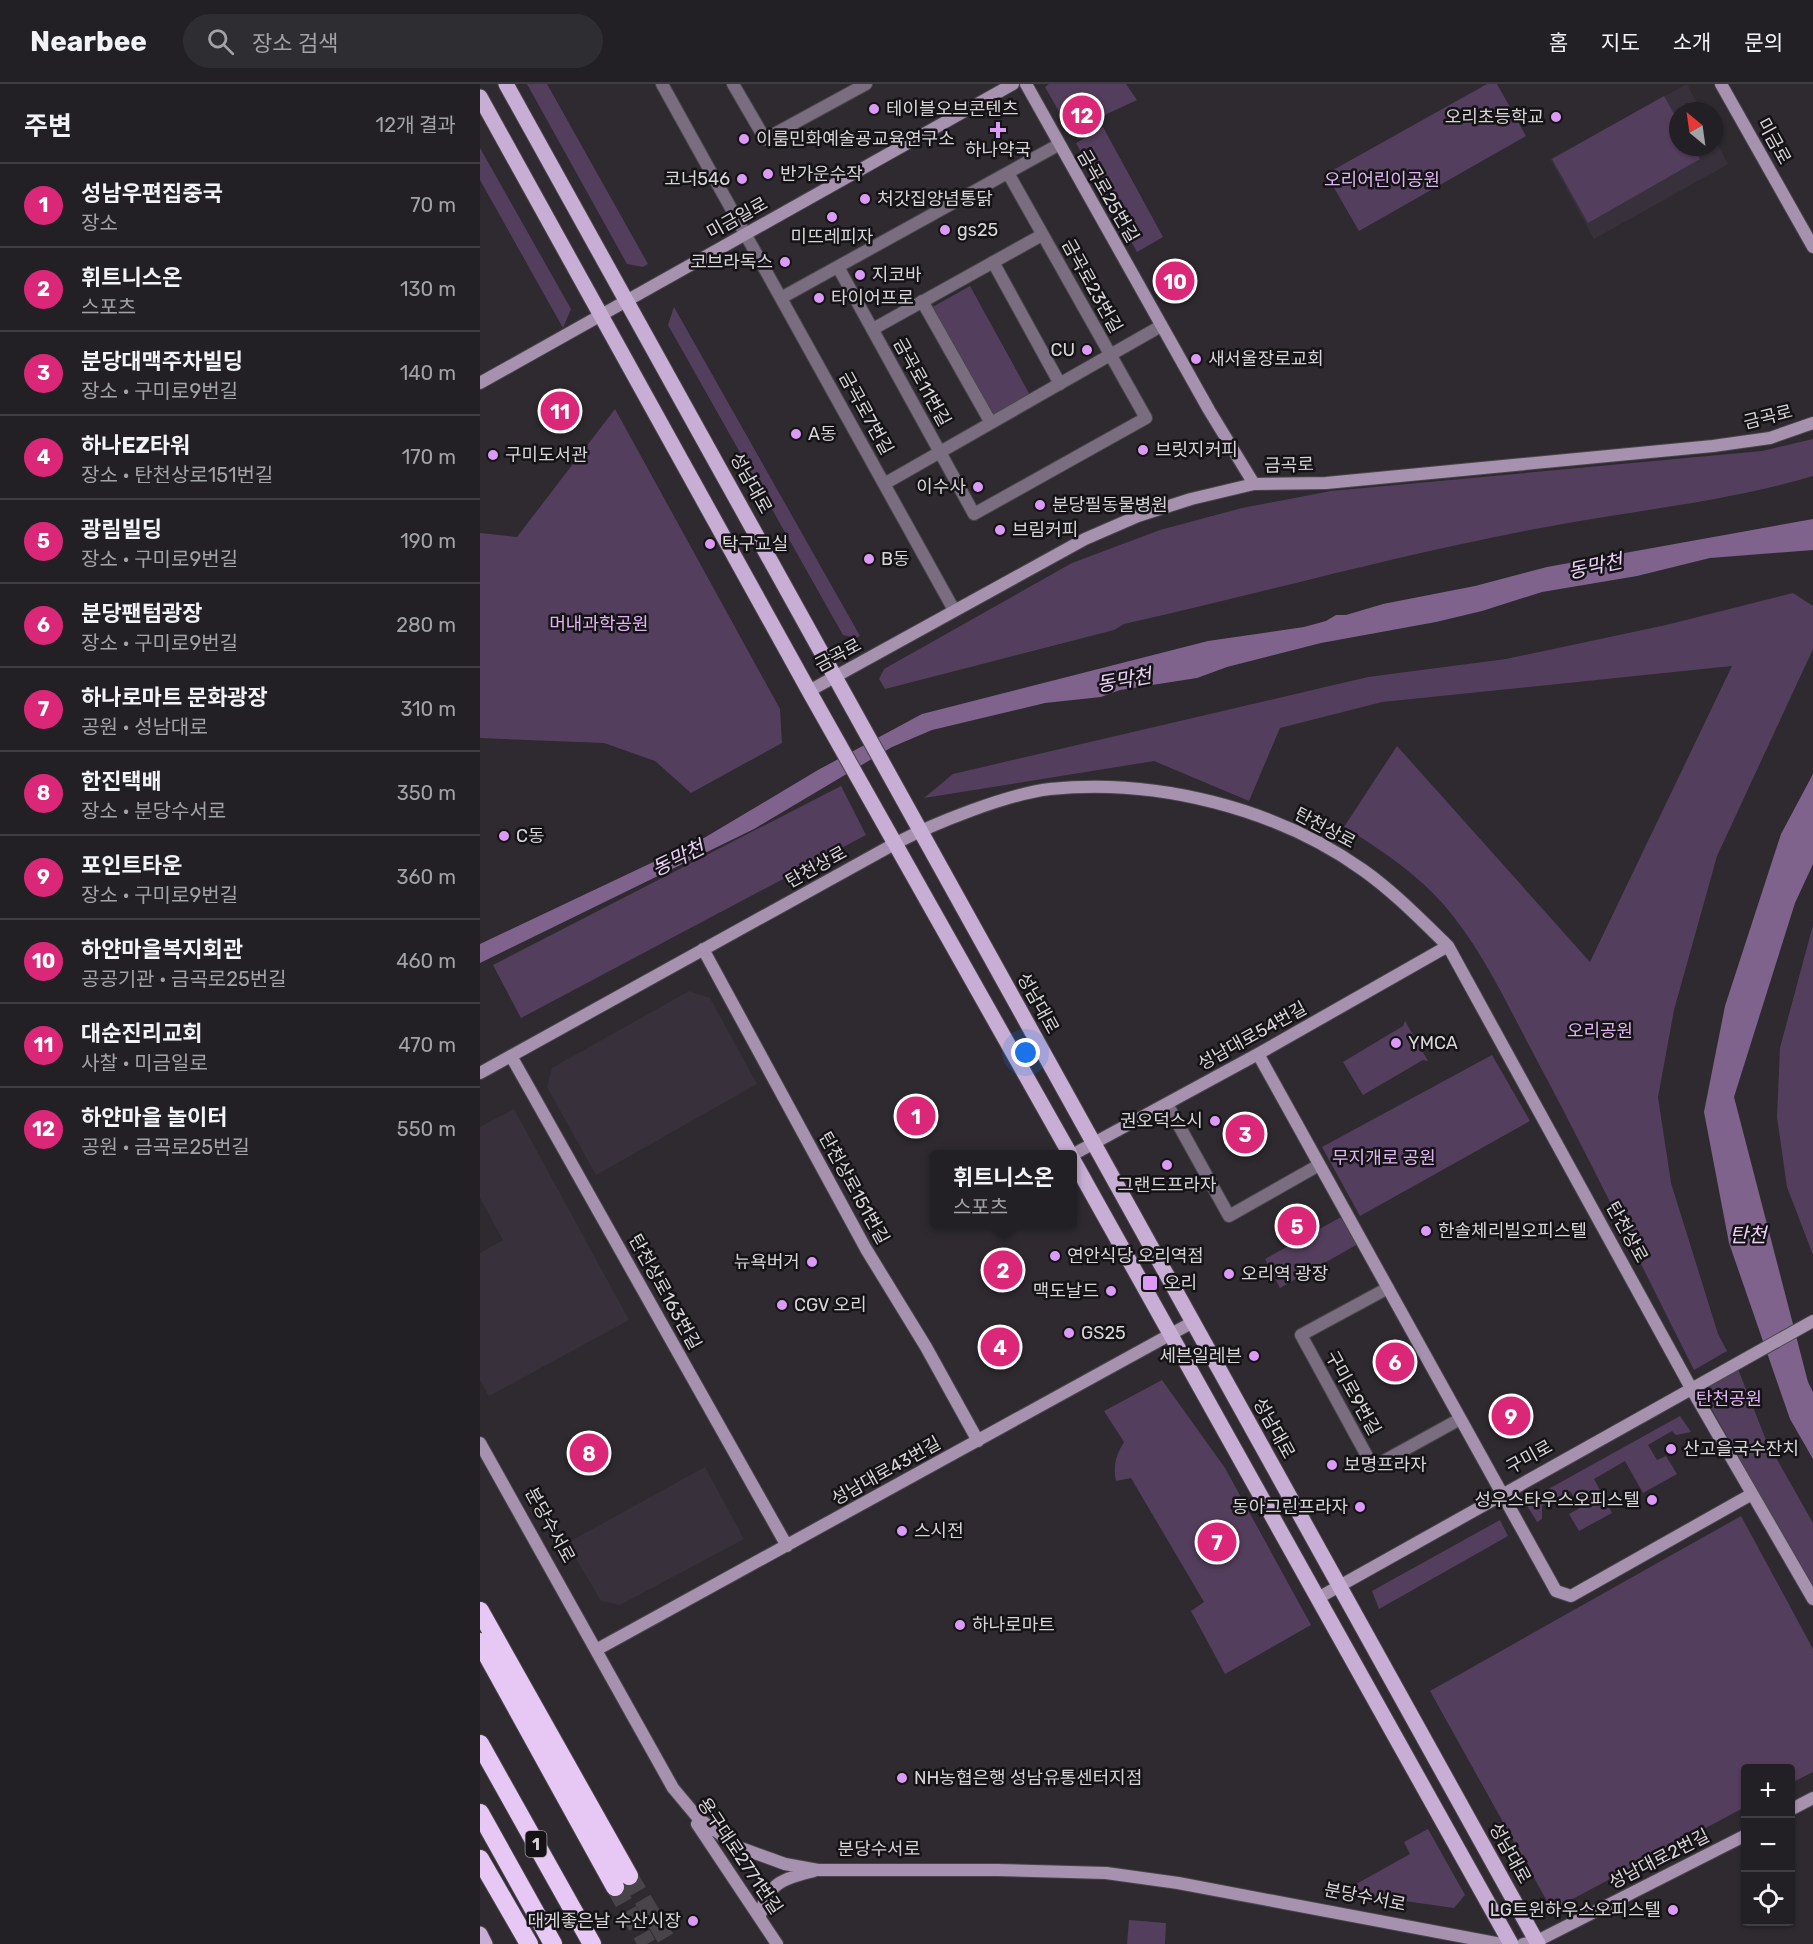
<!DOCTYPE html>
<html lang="ko">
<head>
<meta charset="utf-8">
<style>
	body { margin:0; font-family:Rubik,"Noto Sans KR",sans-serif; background:#2e2d31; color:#f1f3f6 }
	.controls { position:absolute; right:18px; bottom:18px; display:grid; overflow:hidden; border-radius:6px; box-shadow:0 2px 4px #0004 }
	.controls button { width:54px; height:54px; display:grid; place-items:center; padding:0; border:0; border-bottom:2px solid #3f3e41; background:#222024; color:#f1f3f6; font:30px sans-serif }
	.compass { position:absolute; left:1189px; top:18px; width:54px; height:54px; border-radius:50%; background:#222024; box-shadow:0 2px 4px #0004; rotate:331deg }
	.you { position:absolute; left:546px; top:969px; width:21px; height:21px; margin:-15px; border:4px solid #fff; border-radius:50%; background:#1a73e8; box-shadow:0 0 0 9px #1a73e833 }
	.badge { display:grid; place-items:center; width:39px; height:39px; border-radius:50%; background:#db2777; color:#fff; font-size:20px; font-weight:700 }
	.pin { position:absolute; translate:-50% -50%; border:3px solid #fff; box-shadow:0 2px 6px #0006 }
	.popup { position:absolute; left:450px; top:1066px; width:147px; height:78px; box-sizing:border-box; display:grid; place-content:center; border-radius:6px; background:#222024; filter:drop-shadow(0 2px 4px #0005); font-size:20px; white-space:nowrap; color:#a2a3a6 }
	.popup b { font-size:22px; color:#f1f3f6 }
	.popup::after { content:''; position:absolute; left:50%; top:100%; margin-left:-12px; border:12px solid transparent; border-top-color:#222024 }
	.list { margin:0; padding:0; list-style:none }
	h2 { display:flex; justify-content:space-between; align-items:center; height:78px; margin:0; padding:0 24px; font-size:26px }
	h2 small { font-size:20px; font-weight:400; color:#a2a3a6 }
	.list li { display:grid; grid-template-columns:39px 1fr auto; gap:18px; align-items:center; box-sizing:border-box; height:84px; padding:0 24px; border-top:2px solid #3f3e41 }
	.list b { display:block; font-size:22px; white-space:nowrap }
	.list p { margin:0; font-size:20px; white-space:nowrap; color:#a2a3a6 }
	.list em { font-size:20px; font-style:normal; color:#a2a3a6 }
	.icon { flex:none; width:33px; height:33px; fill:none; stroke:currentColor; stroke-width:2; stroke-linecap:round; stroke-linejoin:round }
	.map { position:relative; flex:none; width:1333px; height:1860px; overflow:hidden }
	header { display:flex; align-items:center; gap:36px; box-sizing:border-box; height:84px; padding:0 30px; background:#222024; border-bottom:2px solid #3f3e41 }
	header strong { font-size:28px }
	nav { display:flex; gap:33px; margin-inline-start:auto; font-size:21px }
	.search { width:420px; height:54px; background:#2e2d31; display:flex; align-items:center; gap:15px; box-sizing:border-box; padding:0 21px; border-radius:33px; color:#a2a3a6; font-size:22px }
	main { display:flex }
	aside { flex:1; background:#222024 }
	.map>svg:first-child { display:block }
	.built { fill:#38313c }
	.green { fill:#543e5d }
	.water { fill:#7f638c }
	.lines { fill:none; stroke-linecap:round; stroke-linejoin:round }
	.highway-tunnel { stroke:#484449; stroke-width:18; stroke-dasharray:18 9; stroke-linecap:butt }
	.street-casing { stroke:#49454b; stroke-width:14 }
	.secondary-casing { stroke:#49454b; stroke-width:14 }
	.primary-casing { stroke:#49454b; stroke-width:17 }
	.highway-casing { stroke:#49454b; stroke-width:20 }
	.street { stroke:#7a6d7f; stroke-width:12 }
	.secondary { stroke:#a692af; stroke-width:12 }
	.primary { stroke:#c8aed4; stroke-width:15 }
	.highway { stroke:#e7c8f5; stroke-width:18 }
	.poi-dot { fill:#da9af6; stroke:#151316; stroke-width:2 }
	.labels { text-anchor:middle; stroke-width:5; stroke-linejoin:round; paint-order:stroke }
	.shield { fill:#151316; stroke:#9e9b9e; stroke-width:1.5 }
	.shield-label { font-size:16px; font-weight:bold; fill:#d8d5d9 }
	.poi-label { font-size:18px; fill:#d8d5d9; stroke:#151316; text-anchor:start }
	.street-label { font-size:18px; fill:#d8d5d9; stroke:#151316 }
	.park-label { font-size:18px; fill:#e0b4f4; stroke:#151316 }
	.water-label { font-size:20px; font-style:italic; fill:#eacff6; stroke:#151316 }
</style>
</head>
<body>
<header>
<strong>Nearbee</strong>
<div class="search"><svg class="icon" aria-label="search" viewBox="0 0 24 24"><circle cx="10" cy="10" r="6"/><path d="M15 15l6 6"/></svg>장소 검색</div>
<nav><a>홈</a><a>지도</a><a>소개</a><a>문의</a></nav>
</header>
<main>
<aside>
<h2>주변<small>12개 결과</small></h2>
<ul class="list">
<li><span class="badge">1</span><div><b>성남우편집중국</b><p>장소</p></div><em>70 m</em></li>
<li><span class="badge">2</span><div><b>휘트니스온</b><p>스포츠</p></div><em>130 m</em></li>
<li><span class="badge">3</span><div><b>분당대맥주차빌딩</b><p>장소 · 구미로9번길</p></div><em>140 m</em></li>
<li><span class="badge">4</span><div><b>하나EZ타워</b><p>장소 · 탄천상로151번길</p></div><em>170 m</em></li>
<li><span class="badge">5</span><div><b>광림빌딩</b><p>장소 · 구미로9번길</p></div><em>190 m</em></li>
<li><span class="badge">6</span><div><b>분당팬텀광장</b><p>장소 · 구미로9번길</p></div><em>280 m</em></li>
<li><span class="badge">7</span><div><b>하나로마트 문화광장</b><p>공원 · 성남대로</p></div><em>310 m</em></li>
<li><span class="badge">8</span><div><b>한진택배</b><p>장소 · 분당수서로</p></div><em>350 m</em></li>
<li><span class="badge">9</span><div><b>포인트타운</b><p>장소 · 구미로9번길</p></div><em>360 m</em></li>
<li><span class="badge">10</span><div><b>하얀마을복지회관</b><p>공공기관 · 금곡로25번길</p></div><em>460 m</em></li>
<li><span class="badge">11</span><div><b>대순진리교회</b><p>사찰 · 미금일로</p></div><em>470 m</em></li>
<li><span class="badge">12</span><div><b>하얀마을 놀이터</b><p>공원 · 금곡로25번길</p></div><em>550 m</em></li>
</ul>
</aside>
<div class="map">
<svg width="1333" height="1860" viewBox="0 0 1333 1860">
	<rect width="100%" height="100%" fill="#2e2a30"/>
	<!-- built -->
	<path class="built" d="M1207 0 1221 27H1198V63H1234V53L1248 80 1114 155 1070 75Z
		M209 907 230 914 277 1000 116 1091 67 1003 72 984Z
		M34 1025 149 1236 9 1312 0 1297V1169L23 1156 0 1114V1043Z
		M225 1383 264 1455 140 1521 121 1517 87 1459Z"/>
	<!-- green -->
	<path class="green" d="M47 0H67L168 180 163 183 147 180Z
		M569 0H646L657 16 590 47 565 3Z
		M1007 0H1017L1046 52 879 147 846 90Z
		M1184 12 1198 37V63H1213L1220 75 1108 139 1072 75Z
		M623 43 683 153 657 168 596 59Z
		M0 64 91 225 83 244 0 96Z
		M490 202 551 313 511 336 449 225Z
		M194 223 380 552 376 554 363 551 188 241Z
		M135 325 300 625 302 659 211 709 175 677 124 659 0 654V449L37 453Z
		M1333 355V392C1244 419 1152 426 1061 444 921 470 783 509 644 540L634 546 405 605 399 595 404 585 592 479 680 446 762 424 851 407 1282 367Z
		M1313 509 1333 522V565L1237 772 1194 926 1178 1013 1191 1099 1238 1250 1247 1267 1214 1286C1160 1179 1108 1071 1051 965 1025 916 1001 864 964 821 937 790 899 764 864 743L917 662 1110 878 1252 582 902 618 800 644 769 717 674 677 444 714 473 690 888 593 1026 575 1186 541Z
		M361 702 386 751 41 934 13 881Z
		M1333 841V1171L1307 1103 1297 1033 1300 964Z
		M925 937 948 977 943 976 883 1011 863 978 923 942Z
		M1012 971 1050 1037 880 1132 842 1063Z
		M863 1132 878 1160 800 1204 785 1175Z
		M1258 1285 1286 1356 1333 1439V1505L1221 1306Z
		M682 1296 745 1384 831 1541 745 1590 711 1527 724 1518 651 1394 636 1397C633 1381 636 1371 644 1358L624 1327Z
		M1200 1332 1211 1348 1196 1351 1192 1347 1168 1361 1177 1376 1186 1372 1197 1390 1163 1409 1145 1377 1114 1395 1132 1429 1099 1447 1089 1430 1100 1424 1090 1407 1062 1422V1435L1057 1438 1045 1418Z
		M1261 1432 1333 1565V1688L1311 1699 1310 1684H1266L1265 1723 1072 1826 950 1607Z
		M1020 1436 1028 1452 899 1525 892 1507Z
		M948 1745 985 1811 974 1824 862 1808 930 1770 924 1758Z
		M649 1836 686 1839 685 1860H647Z"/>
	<!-- water -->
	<path class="water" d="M1333 435V466L1230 474 1157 492 1062 508 1002 527 956 538 841 559 747 583 717 594 640 606 621 613 565 619 452 646 412 663 274 745 0 879V860L224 754 338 686 442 630 728 557 824 543 846 537 856 531H866L903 520 995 502 1067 483Z
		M1333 690V780L1315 819 1254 1013 1328 1298 1333 1308V1375L1310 1335 1249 1159 1224 1028 1245 922 1301 750Z"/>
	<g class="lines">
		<!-- highway-tunnel -->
		<path class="highway-tunnel" d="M149 1792 189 1860
			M135 1803 167 1860"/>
		<!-- street casing -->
		<g class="street-casing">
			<path id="street" d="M182 0 474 526
				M253 0 285 55 386 0
				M513 178 580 300
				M358 183 494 430 666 334 528 89
				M301 214 578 61
				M442 217 511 339
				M393 245 562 151
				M404 400 681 242
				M687 1020 749 1132 839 1081
				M908 1204 821 1251 893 1383 980 1335"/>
		</g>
		<!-- secondary casing -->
		<g class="secondary-casing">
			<path id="secondary" d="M546 0 729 326 774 400
				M1241 0 1333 163
				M0 299 533 0
				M329 607 605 455 658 432 711 415 774 400 846 399 1233 362 1290 354 1333 339
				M223 865 386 1165 446 1263 498 1357
				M778 970 1076 1507 1091 1512 1272 1410
				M31 972 307 1462
				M0 989 416 759C455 739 527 710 570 705 676 694 796 724 883 786 914 808 940 835 968 862L1211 1304 1333 1515
				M592 1071 778 970 968 862
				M0 1359 193 1704 218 1734 258 1763 305 1780 338 1786H517L626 1789 698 1799 1021 1860
				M838 1514 1333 1237
				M116 1566 713 1238
				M1310 1726 1333 1714
				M217 1740 297 1860
				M280 1832C287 1798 304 1795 334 1787
				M1043 1860 1057 1857 1266 1751"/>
		</g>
		<!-- primary casing -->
		<g class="primary-casing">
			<path id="primary" d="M26 0 1058 1860
				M0 13 329 607 590 1070
				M592 1074 1031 1860
				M0 1850 5 1860"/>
		</g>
		<!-- highway casing -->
		<g class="highway-casing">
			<path id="highway" d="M0 1527 149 1792
				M0 1558 135 1803
				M0 1660 112 1860
				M0 1729 73 1860
				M0 1775 49 1860"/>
		</g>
		<!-- street -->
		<use href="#street" class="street"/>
		<!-- secondary -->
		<use href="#secondary" class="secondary"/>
		<!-- primary -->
		<use href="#primary" class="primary"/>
		<!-- highway -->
		<use href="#highway" class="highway"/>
	</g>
	<!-- markers -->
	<g class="poi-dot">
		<circle cx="394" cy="25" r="6"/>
		<circle cx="1076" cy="33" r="6"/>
		<path d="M515 37h6v6h6v6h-6v6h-6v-6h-6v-6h6z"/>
		<circle cx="264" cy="55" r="6"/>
		<circle cx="288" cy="90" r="6"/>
		<circle cx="262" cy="95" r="6"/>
		<circle cx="385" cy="115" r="6"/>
		<circle cx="352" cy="133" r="6"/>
		<circle cx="465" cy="146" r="6"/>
		<circle cx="305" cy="178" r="6"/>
		<circle cx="380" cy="191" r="6"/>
		<circle cx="339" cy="214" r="6"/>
		<circle cx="607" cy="266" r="6"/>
		<circle cx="716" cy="275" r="6"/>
		<circle cx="316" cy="350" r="6"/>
		<circle cx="663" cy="366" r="6"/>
		<circle cx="13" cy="371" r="6"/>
		<circle cx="498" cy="403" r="6"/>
		<circle cx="560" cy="421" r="6"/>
		<circle cx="520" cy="446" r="6"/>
		<circle cx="230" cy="460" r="6"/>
		<circle cx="389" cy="475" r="6"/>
		<circle cx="24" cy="752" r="6"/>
		<circle cx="916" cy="959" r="6"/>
		<circle cx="735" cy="1037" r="6"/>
		<circle cx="687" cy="1081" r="6"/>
		<circle cx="946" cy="1147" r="6"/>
		<circle cx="575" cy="1172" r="6"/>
		<circle cx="332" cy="1178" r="6"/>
		<circle cx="749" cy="1190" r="6"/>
		<rect x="662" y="1191" width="16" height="16" rx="3"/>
		<circle cx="631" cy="1207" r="6"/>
		<circle cx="302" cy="1221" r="6"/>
		<circle cx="589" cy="1249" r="6"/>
		<circle cx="774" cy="1272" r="6"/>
		<circle cx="1191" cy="1365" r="6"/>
		<circle cx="852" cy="1381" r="6"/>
		<circle cx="1172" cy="1416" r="6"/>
		<circle cx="880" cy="1423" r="6"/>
		<circle cx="422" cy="1447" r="6"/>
		<circle cx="480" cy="1541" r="6"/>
		<circle cx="422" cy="1694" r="6"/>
		<circle cx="1193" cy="1826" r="6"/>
		<circle cx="213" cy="1837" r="6"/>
	</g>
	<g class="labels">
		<!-- shield labels -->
		<rect class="shield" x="45.5" y="1747" width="21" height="26" rx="4.5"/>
		<g class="shield-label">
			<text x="56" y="1766">1</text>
		</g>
		<!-- poi labels -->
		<g class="poi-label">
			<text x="406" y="31">테이블오브콘텐츠</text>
			<text x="1064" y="39" text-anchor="end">오리초등학교</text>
			<text x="276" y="61">이룸민화예술굥교육연구소</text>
			<text x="518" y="72" text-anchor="middle">하나약국</text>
			<text x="300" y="96">반가운수작</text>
			<text x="250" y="101" text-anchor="end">코너546</text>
			<text x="397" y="121">처갓집양념통닭</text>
			<text x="477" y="152">gs25</text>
			<text x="352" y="159" text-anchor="middle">미뜨레피자</text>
			<text x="293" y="184" text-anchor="end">코브라독스</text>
			<text x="392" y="197">지코바</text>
			<text x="351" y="220">타이어프로</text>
			<text x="595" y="272" text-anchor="end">CU</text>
			<text x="728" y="281">새서울장로교회</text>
			<text x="328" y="356">A동</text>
			<text x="675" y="372">브릿지커피</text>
			<text x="25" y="377">구미도서관</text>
			<text x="486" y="409" text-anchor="end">이수사</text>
			<text x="572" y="427">분당필동물병원</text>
			<text x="532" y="452">브림커피</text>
			<text x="242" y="466">탁구교실</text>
			<text x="401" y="481">B동</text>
			<text x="36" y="758">C동</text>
			<text x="928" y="965">YMCA</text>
			<text x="723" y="1043" text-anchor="end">권오덕스시</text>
			<text x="687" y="1107" text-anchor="middle">그랜드프라자</text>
			<text x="958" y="1153">한솔체리빌오피스텔</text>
			<text x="587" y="1178">연안식당 오리역점</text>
			<text x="320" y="1184" text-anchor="end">뉴욕버거</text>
			<text x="761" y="1196">오리역 광장</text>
			<text x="684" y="1205">오리</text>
			<text x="619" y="1213" text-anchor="end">맥도날드</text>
			<text x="314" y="1227">CGV 오리</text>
			<text x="601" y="1255">GS25</text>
			<text x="762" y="1278" text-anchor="end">세븐일레븐</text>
			<text x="1203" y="1371">산고을국수잔치</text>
			<text x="864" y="1387">보명프라자</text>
			<text x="1160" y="1422" text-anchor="end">성우스타우스오피스텔</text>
			<text x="868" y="1429" text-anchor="end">동아그린프라자</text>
			<text x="434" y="1453">스시전</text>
			<text x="492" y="1547">하나로마트</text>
			<text x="434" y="1700">NH농협은행 성남유통센터지점</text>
			<text x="1181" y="1832" text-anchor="end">LG트윈하우스오피스텔</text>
			<text x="201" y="1843" text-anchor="end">대게좋은날 수산시장</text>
		</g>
		<!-- street labels -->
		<g class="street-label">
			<text transform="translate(1294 57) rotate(61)" y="6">미금로</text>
			<text transform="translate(628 112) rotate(60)" y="6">금곡로25번길</text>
			<text transform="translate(257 134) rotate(-29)" y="6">미금일로</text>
			<text transform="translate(612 202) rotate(61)" y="6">금곡로23번길</text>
			<text transform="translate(442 298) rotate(61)" y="6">금곡로11번길</text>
			<text transform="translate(386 329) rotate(61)" y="6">금곡로7번길</text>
			<text transform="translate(1288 333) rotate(-14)" y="6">금곡로</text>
			<text transform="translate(809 381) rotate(-1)" y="6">금곡로</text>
			<text transform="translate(271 399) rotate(61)" y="6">성남대로</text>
			<text transform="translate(358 571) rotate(-28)" y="6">금곡로</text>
			<text transform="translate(845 744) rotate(28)" y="6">탄천상로</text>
			<text transform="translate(336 783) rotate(-29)" y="6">탄천상로</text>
			<text transform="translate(558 919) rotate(61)" y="6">성남대로</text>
			<text transform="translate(772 952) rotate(-29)" y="6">성남대로54번길</text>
			<text transform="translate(374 1104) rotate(61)" y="6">탄천상로151번길</text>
			<text transform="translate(1147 1148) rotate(61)" y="6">탄천상로</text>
			<text transform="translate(185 1208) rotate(61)" y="6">탄천상로163번길</text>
			<text transform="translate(873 1309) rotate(61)" y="6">구미로9번길</text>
			<text transform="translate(794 1344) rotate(61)" y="6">성남대로</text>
			<text transform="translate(1049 1373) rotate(-29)" y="6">구미로</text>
			<text transform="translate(406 1387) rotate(-29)" y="6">성남대로43번길</text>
			<text transform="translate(70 1441) rotate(61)" y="6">분당수서로</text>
			<text x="399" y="1771">분당수서로</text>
			<text transform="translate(1030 1769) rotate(61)" y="6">성남대로</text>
			<text transform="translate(260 1772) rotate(56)" y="6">용구대로2771번길</text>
			<text transform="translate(1179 1775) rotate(-27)" y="6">성남대로2번길</text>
			<text transform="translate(885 1813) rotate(11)" y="6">분당수서로</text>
		</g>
		<!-- park labels -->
		<g class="park-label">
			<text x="902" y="102">오리어린이공원</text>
			<text x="119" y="546">머내과학공원</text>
			<text x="1120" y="953">오리공원</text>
			<text x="904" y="1080">무지개로 공원</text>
			<text x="1249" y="1321">탄천공원</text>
		</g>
		<!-- water labels -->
		<g class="water-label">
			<text transform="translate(1115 482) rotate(-12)" y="7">동막천</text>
			<text transform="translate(644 596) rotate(-10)" y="7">동막천</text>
			<text transform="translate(198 774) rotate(-26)" y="7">동막천</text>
			<text x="1268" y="1158">탄천</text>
		</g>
	</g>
</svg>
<div class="controls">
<button>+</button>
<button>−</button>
<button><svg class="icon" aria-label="locate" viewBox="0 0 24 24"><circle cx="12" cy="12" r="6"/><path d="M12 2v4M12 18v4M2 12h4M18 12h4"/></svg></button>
</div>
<svg class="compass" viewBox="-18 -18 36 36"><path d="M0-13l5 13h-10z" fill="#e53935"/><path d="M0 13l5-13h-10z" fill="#a2a3a6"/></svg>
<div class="you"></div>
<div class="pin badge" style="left:436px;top:1032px">1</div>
<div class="pin badge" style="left:523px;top:1186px">2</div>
<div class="popup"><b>휘트니스온</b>스포츠</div>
<div class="pin badge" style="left:765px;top:1050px">3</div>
<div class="pin badge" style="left:520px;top:1263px">4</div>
<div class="pin badge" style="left:817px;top:1142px">5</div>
<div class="pin badge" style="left:915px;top:1278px">6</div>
<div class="pin badge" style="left:737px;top:1458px">7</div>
<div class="pin badge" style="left:109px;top:1369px">8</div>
<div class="pin badge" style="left:1031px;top:1332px">9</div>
<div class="pin badge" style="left:695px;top:197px">10</div>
<div class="pin badge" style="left:80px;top:327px">11</div>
<div class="pin badge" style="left:602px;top:31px">12</div>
</div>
</main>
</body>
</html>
